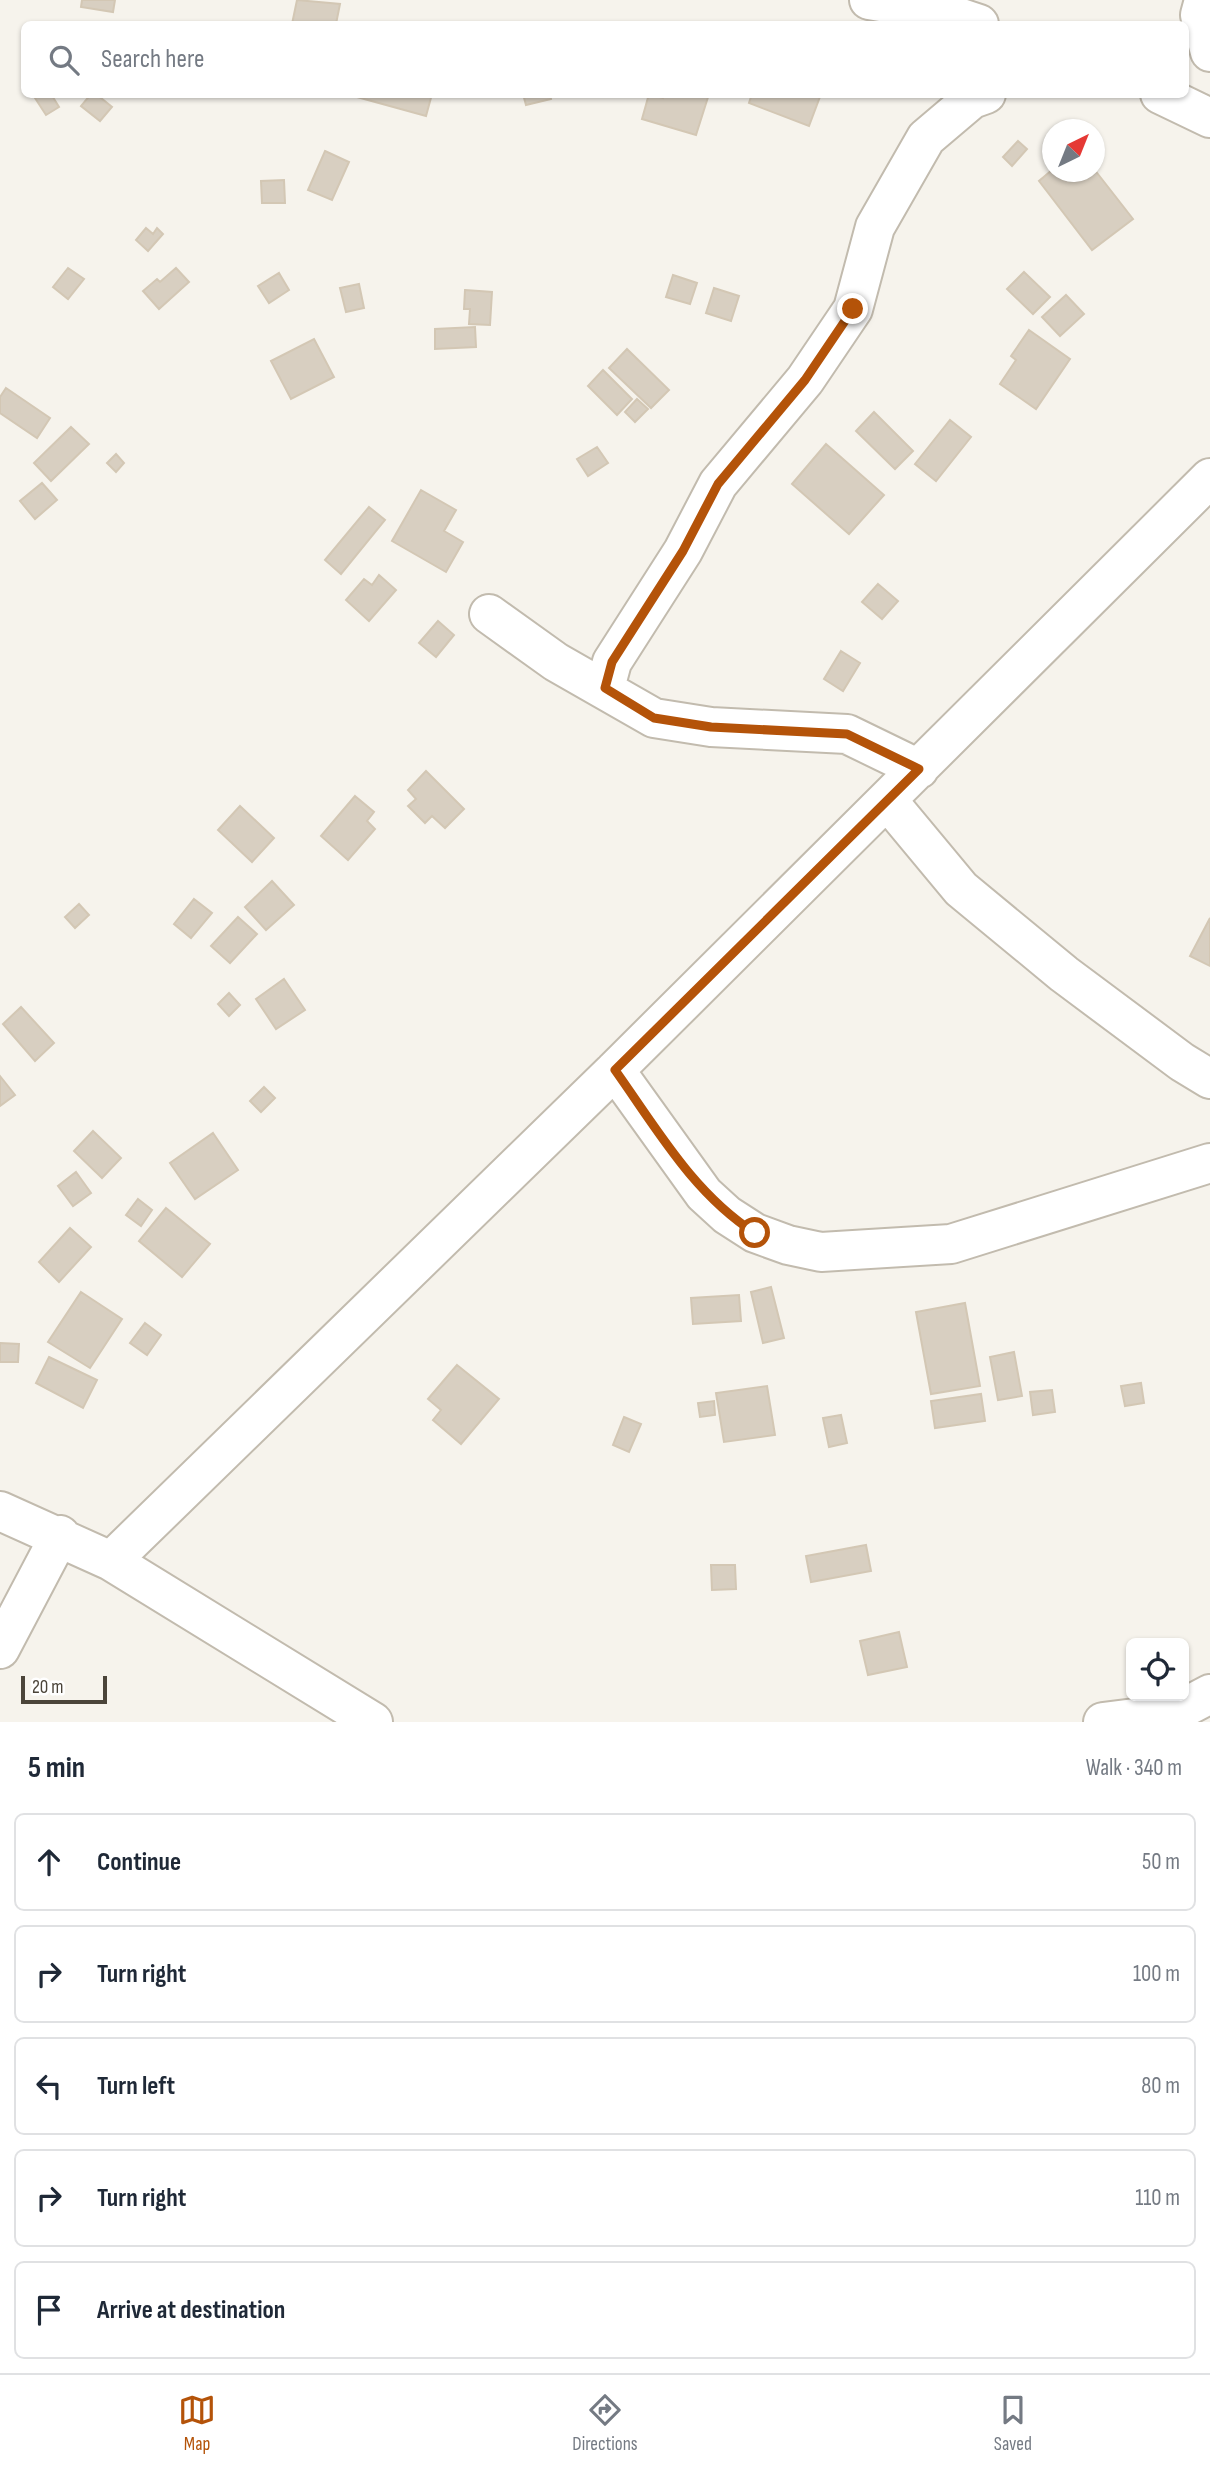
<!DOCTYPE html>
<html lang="en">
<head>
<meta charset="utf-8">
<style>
	body { margin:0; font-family:"Sofia Sans Condensed",sans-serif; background:#f2f2f3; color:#1f2937 }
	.controls { position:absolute; right:21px; bottom:21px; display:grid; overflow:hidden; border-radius:10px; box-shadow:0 2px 5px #0004 }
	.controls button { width:63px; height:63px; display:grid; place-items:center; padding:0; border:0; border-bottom:2px solid #e0e1e3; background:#fff; color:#1f2937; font:35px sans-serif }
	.compass { position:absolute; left:1042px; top:119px; width:63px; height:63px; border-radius:50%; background:#fff; box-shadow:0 2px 5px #0004; rotate:43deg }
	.scale { position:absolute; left:21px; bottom:18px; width:86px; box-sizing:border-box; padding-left:7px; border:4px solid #4b4439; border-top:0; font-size:19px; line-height:24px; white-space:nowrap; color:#4b4439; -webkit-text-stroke:5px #fff; paint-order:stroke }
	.stop { position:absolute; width:21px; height:21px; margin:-16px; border:5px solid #b45309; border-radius:50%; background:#fff }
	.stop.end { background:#b45309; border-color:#fff; box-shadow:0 2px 7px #0008 }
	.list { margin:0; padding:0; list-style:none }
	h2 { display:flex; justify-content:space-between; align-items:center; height:91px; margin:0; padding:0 28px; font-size:30px }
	h2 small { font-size:23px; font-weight:400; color:#747a83 }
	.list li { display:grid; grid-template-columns:46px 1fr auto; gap:21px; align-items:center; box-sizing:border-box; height:98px; margin:0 14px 14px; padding:0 14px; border:2px solid #e0e1e3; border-radius:10px }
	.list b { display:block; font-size:26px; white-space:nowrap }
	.list em { font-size:23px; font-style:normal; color:#747a83 }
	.icon { flex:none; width:38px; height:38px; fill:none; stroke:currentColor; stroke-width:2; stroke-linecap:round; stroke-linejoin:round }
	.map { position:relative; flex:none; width:1210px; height:1722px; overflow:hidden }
	.search { position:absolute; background:#fff; box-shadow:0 2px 5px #0004; left:21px; right:21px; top:21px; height:77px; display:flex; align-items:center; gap:18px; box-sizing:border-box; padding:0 24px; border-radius:10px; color:#747a83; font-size:26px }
	.sheet { height:651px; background:#fff }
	nav { display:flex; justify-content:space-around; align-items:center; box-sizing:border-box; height:98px; border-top:2px solid #e0e1e3; background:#fff; font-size:19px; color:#747a83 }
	nav a { display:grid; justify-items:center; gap:4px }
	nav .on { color:#b45309 }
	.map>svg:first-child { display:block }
	.building { fill:#d8cfc1; stroke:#d3c7b4; stroke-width:2 }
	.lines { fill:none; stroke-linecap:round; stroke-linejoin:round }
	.minor-casing { stroke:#c2bbae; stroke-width:42 }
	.minor { stroke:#fff; stroke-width:38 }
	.route { stroke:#b45309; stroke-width:9 }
</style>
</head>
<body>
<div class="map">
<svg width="1210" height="1722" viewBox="0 0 1210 1722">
	<rect width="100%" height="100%" fill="#f6f3ec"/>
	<!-- building -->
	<path class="building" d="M82 0H115L113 12 81 7Z
		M297 0 340 4 336 24H292Z
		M51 94 59 107 46 115 33 95Z
		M91 94H96L112 107 100 121 81 106Z
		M358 94H432L426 116 357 97Z
		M523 94H550L551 99 526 105Z
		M649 94 663 98 664 94H709L696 135 642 119Z
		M752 94H821L809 126 749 103Z
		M1018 141 1027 149 1012 166 1003 157Z
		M325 151 349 162 332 200 308 190Z
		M1094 169 1133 219 1092 250 1039 181 1052 170 1094 172Z
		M284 180 285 203H262L261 181Z
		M146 228 153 234 157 228 163 234 148 251 136 240Z
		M68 268 84 279 68 299 53 287Z
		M176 268 189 282 159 309 143 291 157 279 160 282Z
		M1024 272 1050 297 1033 314 1007 289Z
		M279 273 289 290 269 303 258 286Z
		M673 275 697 283 690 304 666 297Z
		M359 284 364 308 346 312 340 288Z
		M714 288 739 296 731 321 706 313Z
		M465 290 492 292 490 325 469 324 470 309H464Z
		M1066 295 1084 314 1060 336 1042 317Z
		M475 327 476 347 435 349V329Z
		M1029 330 1070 359 1036 409 1000 384 1016 360 1011 356Z
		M314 339 334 377 291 399 271 361Z
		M627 349 669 390 651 408 609 368Z
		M603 370 632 399 617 415 588 386Z
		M6 388 50 418 37 438 0 413V397Z
		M637 399 648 409 635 422 625 412Z
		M874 412 913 451 895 469 856 431Z
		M950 420 971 437 936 481 915 464Z
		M71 427 89 444 51 481 34 463Z
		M826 444 884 495 849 534 792 484Z
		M597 447 608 463 588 476 577 459Z
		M116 454 124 463 116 472 107 463Z
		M42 483 57 500 35 519 20 501Z
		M421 490 456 510 444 531 463 542 446 572 392 541Z
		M369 507 385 520 341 574 325 560Z
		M379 575 396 590 369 621 346 600 364 579 372 585Z
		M878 584 898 601 882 619 862 602Z
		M438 621 454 635 436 657 419 643Z
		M841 651 860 663 843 691 824 679Z
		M426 771 464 809 445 828 432 816 425 823 408 806 416 799 408 790Z
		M355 796 374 812 367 821 375 829 348 860 321 836Z
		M240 806 274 838 252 862 218 830Z
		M272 881 294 905 266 930 245 907Z
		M194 899 212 913 191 938 174 924Z
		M79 904 89 915 75 928 65 917Z
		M238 917 257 934 230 963 211 946Z
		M1210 918V966L1190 956Z
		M284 979 305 1010 276 1029 256 999Z
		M229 993 240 1005 229 1016 218 1004Z
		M21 1007 54 1043 35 1061 3 1024Z
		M0 1076 15 1095 0 1106Z
		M264 1087 275 1098 261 1112 250 1101Z
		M93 1131 121 1158 102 1178 74 1151Z
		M213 1133 238 1170 195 1199 170 1163Z
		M76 1172 91 1193 73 1206 58 1186Z
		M138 1199 152 1210 141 1226 126 1215Z
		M166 1208 210 1244 182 1277 139 1241Z
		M70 1228 91 1247 59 1282 39 1262Z
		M771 1287 784 1338 763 1343 751 1292Z
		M81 1292 122 1319 90 1368 48 1342Z
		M739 1295 741 1321 693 1324 691 1298Z
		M965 1303 980 1386 931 1394 916 1312Z
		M145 1323 161 1335 147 1355 130 1343Z
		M0 1343 19 1344 18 1362H0Z
		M1014 1352 1022 1396 998 1400 990 1357Z
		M49 1357 97 1380 83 1408 36 1383Z
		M457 1365 499 1399 461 1444 433 1420 441 1410 428 1399Z
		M1141 1383 1144 1403 1125 1406 1121 1386Z
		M767 1386 775 1435 724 1442 716 1393Z
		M1052 1390 1055 1412 1033 1415 1030 1392Z
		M981 1394 985 1421 935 1428 931 1401Z
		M714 1401 715 1415 700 1417 698 1403Z
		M841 1415 847 1443 829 1447 823 1418Z
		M624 1417 641 1424 629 1452 613 1445Z
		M866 1545 871 1571 811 1582 806 1556Z
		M711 1565H735L736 1589 712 1590Z
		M899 1632 907 1667 868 1675 860 1641Z"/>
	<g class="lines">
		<!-- minor casing -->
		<g class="minor-casing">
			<path id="minor" d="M869 0 946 13 979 24
				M1204 0 1200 15 1210 52
				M1160 94 1210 118
				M489 614 556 662 654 718 711 727 847 734 919 769
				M605 688 612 662 683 551 718 484 805 380 853 309 875 227 926 138 972 99 986 94
				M887 800 961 889 1064 974 1182 1062 1210 1079
				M615 1070 704 1194 727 1215 755 1233 788 1245 821 1252 951 1244 1210 1163
				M0 1511 111 1561 373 1722
				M111 1561 615 1070 1210 478
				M0 1649 60 1535
				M1103 1722 1174 1713 1210 1694"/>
		</g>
		<!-- minor -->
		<use href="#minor" class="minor"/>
	</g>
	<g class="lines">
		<!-- route -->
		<path class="route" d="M755 1233C693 1193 657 1129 615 1070L919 769 847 734 711 727 654 718 605 688 612 662 683 551 718 484 805 380 853 309"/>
	</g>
</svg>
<div class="controls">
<button><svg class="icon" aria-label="locate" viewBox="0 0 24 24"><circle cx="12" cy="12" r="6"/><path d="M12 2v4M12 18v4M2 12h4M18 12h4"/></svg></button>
</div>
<svg class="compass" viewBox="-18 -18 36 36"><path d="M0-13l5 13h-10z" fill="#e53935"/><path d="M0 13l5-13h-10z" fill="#747a83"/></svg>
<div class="scale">20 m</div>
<div class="stop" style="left:755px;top:1233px"></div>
<div class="stop end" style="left:853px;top:309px"></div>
<div class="search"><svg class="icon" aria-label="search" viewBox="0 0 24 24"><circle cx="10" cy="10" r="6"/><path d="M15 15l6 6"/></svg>Search here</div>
</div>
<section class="sheet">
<h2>5 min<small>Walk · 340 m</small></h2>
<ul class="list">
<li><svg class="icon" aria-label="ahead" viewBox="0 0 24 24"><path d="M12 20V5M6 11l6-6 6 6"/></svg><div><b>Continue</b></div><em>50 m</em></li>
<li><svg class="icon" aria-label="right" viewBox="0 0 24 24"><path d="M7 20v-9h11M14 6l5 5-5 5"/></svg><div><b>Turn right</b></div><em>100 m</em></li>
<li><svg class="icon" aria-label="left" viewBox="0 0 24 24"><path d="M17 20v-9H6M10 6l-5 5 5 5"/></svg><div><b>Turn left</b></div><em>80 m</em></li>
<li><svg class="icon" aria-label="right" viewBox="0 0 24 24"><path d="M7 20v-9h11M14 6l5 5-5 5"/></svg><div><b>Turn right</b></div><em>110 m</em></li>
<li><svg class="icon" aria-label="arrive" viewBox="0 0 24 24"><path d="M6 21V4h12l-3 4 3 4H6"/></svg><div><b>Arrive at destination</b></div></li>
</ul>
</section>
<nav>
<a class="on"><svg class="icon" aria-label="map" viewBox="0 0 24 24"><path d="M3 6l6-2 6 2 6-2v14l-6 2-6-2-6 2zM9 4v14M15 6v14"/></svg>Map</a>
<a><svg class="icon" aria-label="directions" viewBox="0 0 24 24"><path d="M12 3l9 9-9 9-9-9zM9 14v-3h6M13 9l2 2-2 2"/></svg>Directions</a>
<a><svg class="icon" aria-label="saved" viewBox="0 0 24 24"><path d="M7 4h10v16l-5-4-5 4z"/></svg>Saved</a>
</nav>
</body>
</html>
